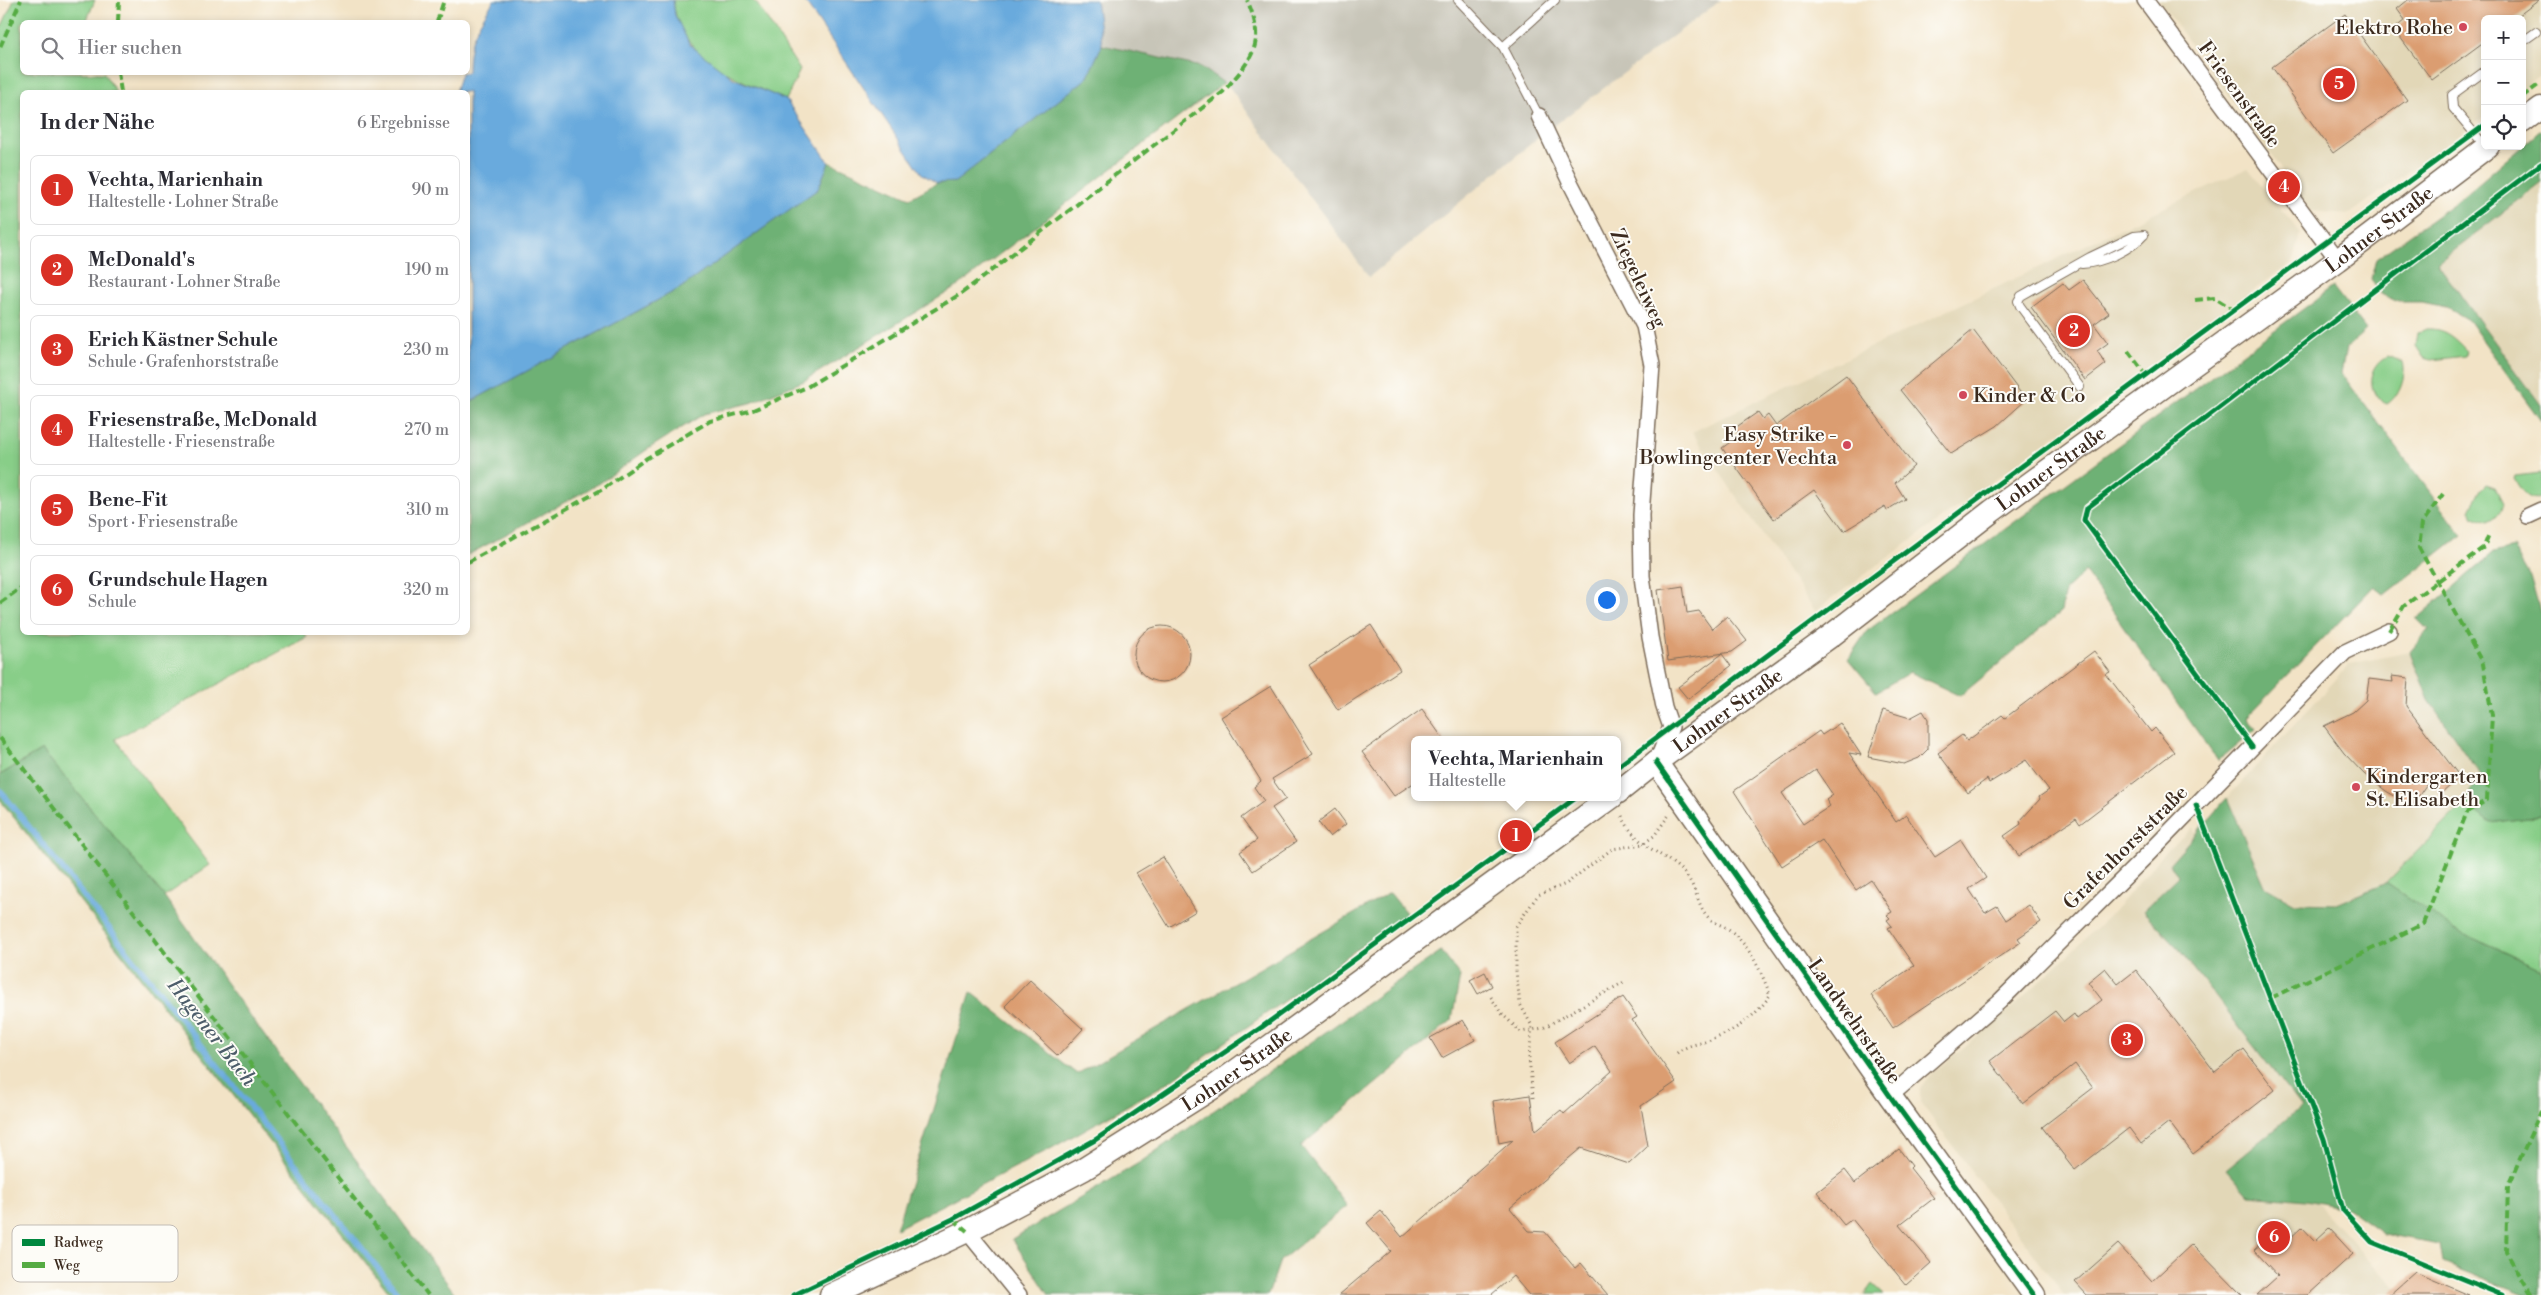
<!DOCTYPE html>
<html lang="de">
<head>
<meta charset="utf-8">
<style>
	body { margin:0; font-family:"Libre Bodoni",serif; background:#f2f2f3; color:#2b2b33 }
	.controls { position:absolute; right:15px; top:15px; display:grid; overflow:hidden; border-radius:8px; box-shadow:0 2px 8px #0003 }
	.controls button { width:45px; height:45px; display:grid; place-items:center; padding:0; border:0; border-bottom:1px solid #e1e1e2; background:#fff; color:#2b2b33; font:25px sans-serif }
	.you { position:absolute; left:1606px; top:599px; width:18px; height:18px; margin:-12px; border:4px solid #fff; border-radius:50%; background:#1a73e8; box-shadow:0 0 0 8px #1a73e833 }
	.badge { display:grid; place-items:center; width:32px; height:32px; border-radius:50%; background:#d93025; color:#fff; font-size:16px; font-weight:700 }
	.pin { position:absolute; translate:-50% -50%; border:2px solid #fff; box-shadow:0 1px 5px #0006 }
	.popup { position:absolute; left:1411px; top:736px; width:210px; height:65px; box-sizing:border-box; display:grid; place-content:center; border-radius:8px; background:#fff; filter:drop-shadow(0 1px 4px #0005); font-size:16px; white-space:nowrap; color:#7c7c81 }
	.popup b { font-size:19px; color:#2b2b33 }
	.popup::after { content:''; position:absolute; left:50%; top:100%; margin-left:-10px; border:10px solid transparent; border-top-color:#fff }
	.list { margin:0; padding:0; list-style:none }
	h2 { display:flex; justify-content:space-between; align-items:center; height:65px; margin:0; padding:0 20px; font-size:21px }
	h2 small { font-size:16px; font-weight:400; color:#7c7c81 }
	.list li { display:grid; grid-template-columns:32px 1fr auto; gap:15px; align-items:center; box-sizing:border-box; height:70px; margin:0 10px 10px; padding:0 10px; border:1px solid #e1e1e2; border-radius:8px }
	.list b { display:block; font-size:19px; white-space:nowrap }
	.list p { margin:0; font-size:16px; white-space:nowrap; color:#7c7c81 }
	.list em { font-size:16px; font-style:normal; color:#7c7c81 }
	.icon { flex:none; width:28px; height:28px; fill:none; stroke:currentColor; stroke-width:2; stroke-linecap:round; stroke-linejoin:round }
	.map { position:relative; flex:none; width:2541px; height:1295px; overflow:hidden }
	.search { position:absolute; background:#fff; box-shadow:0 2px 8px #0003; left:20px; top:20px; width:450px; height:55px; display:flex; align-items:center; gap:12px; box-sizing:border-box; padding:0 18px; border-radius:8px; color:#7c7c81; font-size:19px }
	.panel { position:absolute; background:#fff; box-shadow:0 2px 8px #0003; left:20px; top:90px; width:450px; height:545px; border-radius:8px }
	.map>svg:first-child { display:block }
	.built { fill:#e2d7b7 }
	.industrial { fill:#c7c5b8 }
	.green { fill:#88ce88; stroke:#627c53 }
	.forest { fill:#6eb174; stroke:#546e49 }
	.water { fill:#69aadd; stroke:#526a7e }
	.lines { fill:none; stroke-linecap:round; stroke-linejoin:round }
	.stream { stroke:#69aadd; stroke-width:5.5 }
	.building { fill:#db9d71; fill-rule:evenodd }
	.lane-casing { stroke:#7b6b59; stroke-width:10 }
	.street-casing { stroke:#7b6b59; stroke-width:18 }
	.secondary-casing { stroke:#7b6b59; stroke-width:25 }
	.path { stroke:#7b6b59; stroke-width:3; stroke-dasharray:1 4; stroke-linecap:butt }
	.lane { stroke:#fff; stroke-width:8 }
	.street { stroke:#fff; stroke-width:15 }
	.secondary { stroke:#fff; stroke-width:22 }
	.quiet { stroke:#55ab43; stroke-width:4; stroke-dasharray:8 4; stroke-linecap:butt }
	.cycleway-casing { stroke:#fdfcf7; stroke-width:8 }
	.cycleway { stroke:#00873e; stroke-width:5 }
	.poi-dot { fill:#d1495b; stroke:#fdfcf7; stroke-width:2 }
	.labels { text-anchor:middle; stroke-width:4; stroke-linejoin:round; paint-order:stroke }
	.poi-label { font-size:20px; fill:#3b2a1e; stroke:#fdfcf7; text-anchor:end }
	.street-label { font-size:20px; fill:#3b2a1e; stroke:#fdfcf7 }
	.water-label { font-size:21px; font-style:italic; fill:#4d5d6a; stroke:#fdfcf7 }
	.key { fill:#fdfcf7; stroke:#c3bdb6; stroke-width:1 }
	.key-label { font-size:14px; fill:#3b2a1e }
</style>
</head>
<body>
<div class="map">
<svg width="2541" height="1295" viewBox="0 0 2541 1295">
	<rect width="100%" height="100%" fill="#fdfcf7"/>
	<filter id="ink" filterUnits="userSpaceOnUse"><feTurbulence type="fractalNoise" baseFrequency=".02" numOctaves="2"/><feDisplacementMap in="SourceGraphic" scale="10" xChannelSelector="R" yChannelSelector="G"/><feConvolveMatrix kernelMatrix="1 2 1 2 8 2 1 2 1" color-interpolation-filters="sRGB"/></filter>
	<filter id="wash" filterUnits="userSpaceOnUse"><feTurbulence type="fractalNoise" baseFrequency=".0096" numOctaves="4" result="noise"/><feDisplacementMap in="SourceGraphic" scale="20" xChannelSelector="R" yChannelSelector="G"/><feGaussianBlur stdDeviation="1.12" result="paint"/><feColorMatrix in="noise" values="0 0 0 0 0 0 0 0 0 0 0 0 0 0 0 0 0 1.4 0 .05"/><feComposite in="paint" operator="in"/></filter>
	<g filter="url(#wash)">
		<rect width="100%" height="100%" fill="#f2e3c6"/>
		<!-- built -->
		<path class="built" d="M2159 0H2541V75L2522 89V19H2485V116L2350 214 2311 211Z
			M2248 168 2300 233 2294 261 1815 611 1692 432Z
			M2541 183V405L2436 263Z
			M2410 652 2429 700 2480 775 2465 803 2386 883 2336 904 2295 903 2265 886 2227 798 2350 664Z
			M2193 828 2306 1100 2282 1165 2396 1289 2389 1295H2064L1920 1102V1088L1930 1075 2016 1004 2108 917 2170 847Z"/>
		<!-- industrial -->
		<path class="industrial" d="M1096 0H1721L1539 137 1369 277 1230 88 1201 67 1102 45Z"/>
		<!-- green -->
		<path class="green" d="M14 0H95L86 22H22V72L104 73 116 92H22V632H304L307 637 115 739 210 865 164 896 42 750 0 775V30Z
			M673 0H752L757 4 800 70 786 100C739 80 678 58 673 0Z
			M2426 329C2445 328 2454 338 2467 351L2465 356 2432 360 2424 358 2416 346 2418 333Z
			M2388 356 2403 362C2407 375 2399 397 2387 404 2366 396 2367 366 2388 356Z
			M2541 473V498C2527 502 2521 489 2514 479L2515 476Z
			M2486 484 2495 487 2503 503C2501 513 2497 518 2488 522L2474 517 2470 510 2481 489Z
			M2465 803 2490 823 2541 816V969L2455 930 2386 883Z
			M1872 1284 1884 1295H1864Z"/>
		<!-- forest -->
		<path class="forest" d="M1102 45 1201 67 1224 83 958 286 804 381 750 403 704 414 648 449 600 483 468 555V403L682 287 818 189 829 162 910 198 937 183 955 182 1087 78Z
			M2541 130V183L2437 263 2541 405V421L2468 320 2446 307 2422 302H2398L2382 294 2371 279 2376 259 2460 199Z
			M2333 287 2366 330 2346 348 2341 373 2462 535 2385 595 2374 586 2246 718 2256 729 2218 761 2085 572 2065 590 2061 612 1960 696 1910 672 1876 692 1848 659 1867 631Z
			M2513 548 2530 577 2541 615V816L2490 823 2465 803 2480 775 2429 700 2410 652 2428 630 2417 619 2493 553Z
			M42 750 164 896 255 1023 456 1295H391L0 800V775Z
			M2227 798 2265 886 2295 903 2336 904 2386 883 2455 930 2541 969V1295H2526L2443 1262 2440 1244 2384 1234 2349 1209 2306 1200 2249 1195 2226 1169 2301 1107 2177 947 2143 911 2179 876 2169 864Z
			M1390 893 1407 914 1169 1082 1052 1148 896 1229 971 992 1077 1074Z
			M1441 951 1460 976 1452 1020 1301 1146 1347 1206 1280 1261 1268 1295H1049L1012 1239 1142 1161Z"/>
		<!-- water -->
		<path class="water" d="M494 0H673L675 15 690 45 733 78 786 100 829 162 818 189 682 287 468 403V92H455L461 73 468 72C468 38 477 28 494 0Z
			M801 0H1096L1102 45 1087 78 955 182 937 183 922 174 808 6Z"/>
		<g class="lines">
			<!-- stream -->
			<path class="stream" d="M0 790 399 1295"/>
		</g>
		<g id="blocks">
			<!-- building -->
			<path class="building" d="M2408 0H2539L2514 19H2485V41L2432 80 2394 29 2405 20 2397 9Z
				M2345 14 2407 100 2333 153 2272 67Z
				M2083 280 2109 313 2094 324 2108 343 2097 351 2106 364 2085 380 2031 307 2063 283 2069 290Z
				M1973 330 2026 400 1997 426 1951 454 1900 390Z
				M1846 375 1914 466 1895 483 1905 499 1887 510 1885 506 1844 531 1814 490 1774 519 1722 448 1740 435 1735 428 1758 412 1763 419 1768 415 1776 426Z
				M1683 586 1687 613 1699 611 1712 629 1727 616 1747 641 1732 652 1668 661 1658 590Z
				M1371 625 1400 670 1338 710 1309 665Z
				M1134 654a28 28 0 1 1 56 0a28 28 0 1 1-56 0Z
				M2094 651 2110 672 2106 674 2151 732 2155 728 2174 752 2080 824 2076 818 2019 856 2004 836 2021 824 2020 821 2040 799 2039 797 2049 790 2026 760 1989 783 1987 779 1968 793 1938 753 1962 735 1967 741 2002 715 2005 718Z
				M1722 654 1731 666 1688 699 1678 687Z
				M2392 676 2408 678 2406 706 2460 777 2441 794 2430 779 2412 806 2386 791 2364 774 2344 753 2324 726 2353 712 2366 700 2369 679 2393 682Z
				M1271 686 1313 754 1272 779 1286 799 1272 808 1296 842 1253 871 1240 852 1257 840 1241 818 1264 801 1254 787 1261 781 1221 717Z
				M1422 709 1444 740H1415V782L1394 796 1362 752Z
				M1883 710 1910 718 1923 711 1928 719V749L1919 758 1904 764 1868 757Z
				M1840 723 1861 755 1849 753 1896 822 1906 815 1935 857 1961 840 1986 878 1969 889 1985 913 1997 906 2006 920 2029 905 2041 922 2018 938 2021 942 1893 1028 1871 995 1914 966 1888 928 1892 926 1887 920 1890 918 1887 915 1892 912 1871 880 1856 890 1822 840 1782 866 1734 791 1819 731 1822 735ZM1816 770 1833 795 1826 800 1830 806 1803 824 1782 793Z
				M1335 809 1346 824 1330 837 1318 822Z
				M1163 857 1196 911 1169 927 1136 873Z
				M2105 968 2118 984 2136 970 2215 1072 2244 1049 2275 1090 2193 1154 2169 1122 2141 1144 2129 1128 2075 1170 2042 1127 2093 1088 2075 1064 2023 1104 1990 1061 2055 1011 2064 1022 2074 1014 2077 1019 2102 1000 2088 982Z
				M1485 972 1492 986 1478 994 1470 980Z
				M1030 980 1083 1029 1058 1056 1005 1006Z
				M1623 997 1637 1017 1632 1020 1676 1082 1641 1106 1648 1146 1629 1164 1581 1148 1510 1208 1529 1231 1545 1232 1575 1268 1581 1263 1608 1295H1529L1513 1276 1491 1295H1339L1391 1251 1367 1223 1381 1211 1402 1237 1513 1140 1499 1143 1493 1101 1530 1095 1535 1131 1561 1110 1564 1114 1612 1071 1595 1046 1569 1063 1555 1042Z
				M1463 1020 1475 1040 1442 1058 1430 1038Z
				M1899 1149 1912 1166 1910 1168 1934 1198 1899 1225 1931 1263 1906 1285 1852 1219 1844 1225 1817 1192 1845 1170 1855 1183Z
				M2302 1227 2315 1241 2329 1228 2353 1254 2308 1295H2257L2278 1276 2254 1250 2277 1229 2287 1241Z
				M2118 1244 2152 1281 2192 1244 2242 1295H2087L2075 1282Z
				M2415 1272 2469 1295H2389Z"/>
		</g>
	</g>
	<g filter="url(#ink)">
		<use href="#blocks" fill-opacity="0" stroke="#7b6b59" stroke-width="1"/>
		<g class="lines">
			<!-- lane casing -->
			<g class="lane-casing">
				<path id="lane" d="M1458 0 1503 47
					M2522 42 2536 32
					M2485 71 2452 95 2453 108 2485 146
					M1539 116 1503 47 1555 0
					M2082 264C2102 263 2131 250 2144 235
					M2080 387 2020 306 2018 301 2021 296 2090 257 2134 236 2144 235"/>
			</g>
			<!-- street casing -->
			<g class="street-casing">
				<path id="street" d="M2145 0 2338 260
					M1539 116 1571 184 1644 326 1652 365 1641 515 1642 576 1650 637 1664 707 1671 727 1657 761
					M2528 516 2541 510
					M1890 1096 2000 1001 2148 854 2345 652 2389 631
					M967 1231 1019 1295"/>
			</g>
			<!-- secondary casing -->
			<g class="secondary-casing">
				<g id="secondary">
					<path d="M2522 122 2541 108"/>
					<path d="M1656 762 1890 1096 2034 1295"/>
					<path id="s1" d="M1617 793 1656 762 1832 635 1992 511 2338 260 2488 146"/>
					<path id="s2" d="M831 1295 967 1231 1084 1169 1214 1087 1612 797"/>
				</g>
			</g>
			<!-- path -->
			<path class="path" d="M1622 816C1637 848 1660 850 1682 871 1697 885 1696 904 1708 917 1714 924 1724 925 1731 931 1751 948 1761 971 1770 995 1756 1017 1732 1033 1708 1041 1695 1045 1686 1045 1676 1054
				M1491 997 1501 1013 1521 1032 1543 1028 1624 982
				M1533 1098 1529 1058 1532 1026 1520 1004 1516 971V926L1538 895 1566 884 1612 849 1643 844 1654 836 1669 815"/>
			<!-- lane -->
			<use href="#lane" class="lane"/>
			<!-- street -->
			<use href="#street" class="street"/>
			<!-- secondary -->
			<use href="#secondary" class="secondary"/>
			<!-- quiet -->
			<path class="quiet" d="M118 22 119 0
				M437 22 444 0
				M0 47 21 0
				M118 72 121 92
				M2522 97 2541 83
				M2195 300 2215 298 2234 310
				M2128 351 2146 375
				M468 562 603 489 647 458 710 421 753 410 807 387 962 293 1223 92C1252 58 1267 45 1247 0
				M0 603 22 587
				M2389 631 2404 606 2484 547 2489 534
				M0 738 428 1295
				M2271 998 2423 924 2467 812 2487 800 2492 715 2483 664 2419 548 2422 523 2443 494
				M953 1219 967 1231
				M2532 1295 2506 1252 2508 1186 2541 1111"/>
			<!-- cycleway casing -->
			<g class="cycleway-casing">
				<path id="cycleway" d="M2252 747 2084 520 2087 508 2541 164
					M1656 762 1890 1096 2034 1295
					M1617 767 1980 497 2485 125
					M2196 805 2324 1139 2343 1210 2372 1242 2502 1295
					M794 1295 953 1219 1095 1140 1262 1027 1577 797"/>
			</g>
			<!-- cycleway -->
			<use href="#cycleway" class="cycleway"/>
		</g>
	</g>
	<!-- markers -->
	<g class="poi-dot">
		<circle cx="2463" cy="27" r="5"/>
		<circle cx="1963" cy="395" r="5"/>
		<circle cx="1847" cy="445" r="5"/>
		<circle cx="2356" cy="787" r="5"/>
	</g>
	<g class="labels">
		<!-- poi labels -->
		<g class="poi-label">
			<text x="2453" y="34">Elektro Rohe</text>
			<text x="1973" y="402" text-anchor="start">Kinder &amp; Co</text>
			<text x="1837" y="441">Easy Strike -<tspan x="1837" dy="23">Bowlingcenter Vechta</tspan></text>
			<text x="2366" y="783" text-anchor="start">Kindergarten<tspan x="2366" dy="23">St. Elisabeth</tspan></text>
		</g>
		<!-- street labels -->
		<g class="street-label">
			<text transform="translate(2240 94) rotate(54)" y="7">Friesenstraße</text>
			<text dy="7" stroke="none"><textPath href="#s1" startOffset="948">Lohner Straße</textPath></text>
			<text transform="translate(1639 278) rotate(65)" y="7">Ziegeleiweg</text>
			<text dy="7" stroke="none"><textPath href="#s1" startOffset="542">Lohner Straße</textPath></text>
			<text dy="7" stroke="none"><textPath href="#s1" startOffset="138">Lohner Straße</textPath></text>
			<text transform="translate(2125 847) rotate(-45)" y="7">Grafenhorststraße</text>
			<text transform="translate(1855 1021) rotate(55)" y="7">Landwehrstraße</text>
			<text dy="7" stroke="none"><textPath href="#s2" startOffset="465">Lohner Straße</textPath></text>
		</g>
		<!-- water labels -->
		<g class="water-label">
			<text transform="translate(212 1032) rotate(52)" y="7">Hagener Bach</text>
		</g>
	</g>
	<!-- legend -->
	<rect x="12" y="1225" width="166" height="57" rx="8" class="key"/>
	<rect x="22" y="1239" width="23" height="7" fill="#00873e"/>
	<rect x="22" y="1262" width="23" height="6" fill="#55ab43"/>
	<g class="key-label">
		<text x="54" y="1247">Radweg</text>
		<text x="54" y="1270">Weg</text>
	</g>
</svg>
<div class="controls">
<button>+</button>
<button>−</button>
<button><svg class="icon" aria-label="locate" viewBox="0 0 24 24"><circle cx="12" cy="12" r="6"/><path d="M12 2v4M12 18v4M2 12h4M18 12h4"/></svg></button>
</div>
<div class="you"></div>
<div class="pin badge" style="left:1516px;top:836px">1</div>
<div class="popup"><b>Vechta, Marienhain</b>Haltestelle</div>
<div class="pin badge" style="left:2074px;top:331px">2</div>
<div class="pin badge" style="left:2127px;top:1040px">3</div>
<div class="pin badge" style="left:2284px;top:187px">4</div>
<div class="pin badge" style="left:2339px;top:84px">5</div>
<div class="pin badge" style="left:2274px;top:1237px">6</div>
<div class="search"><svg class="icon" aria-label="search" viewBox="0 0 24 24"><circle cx="10" cy="10" r="6"/><path d="M15 15l6 6"/></svg>Hier suchen</div>
<section class="panel">
<h2>In der Nähe<small>6 Ergebnisse</small></h2>
<ul class="list">
<li><span class="badge">1</span><div><b>Vechta, Marienhain</b><p>Haltestelle · Lohner Straße</p></div><em>90 m</em></li>
<li><span class="badge">2</span><div><b>McDonald's</b><p>Restaurant · Lohner Straße</p></div><em>190 m</em></li>
<li><span class="badge">3</span><div><b>Erich Kästner Schule</b><p>Schule · Grafenhorststraße</p></div><em>230 m</em></li>
<li><span class="badge">4</span><div><b>Friesenstraße, McDonald</b><p>Haltestelle · Friesenstraße</p></div><em>270 m</em></li>
<li><span class="badge">5</span><div><b>Bene-Fit</b><p>Sport · Friesenstraße</p></div><em>310 m</em></li>
<li><span class="badge">6</span><div><b>Grundschule Hagen</b><p>Schule</p></div><em>320 m</em></li>
</ul>
</section>
</div>
</body>
</html>
